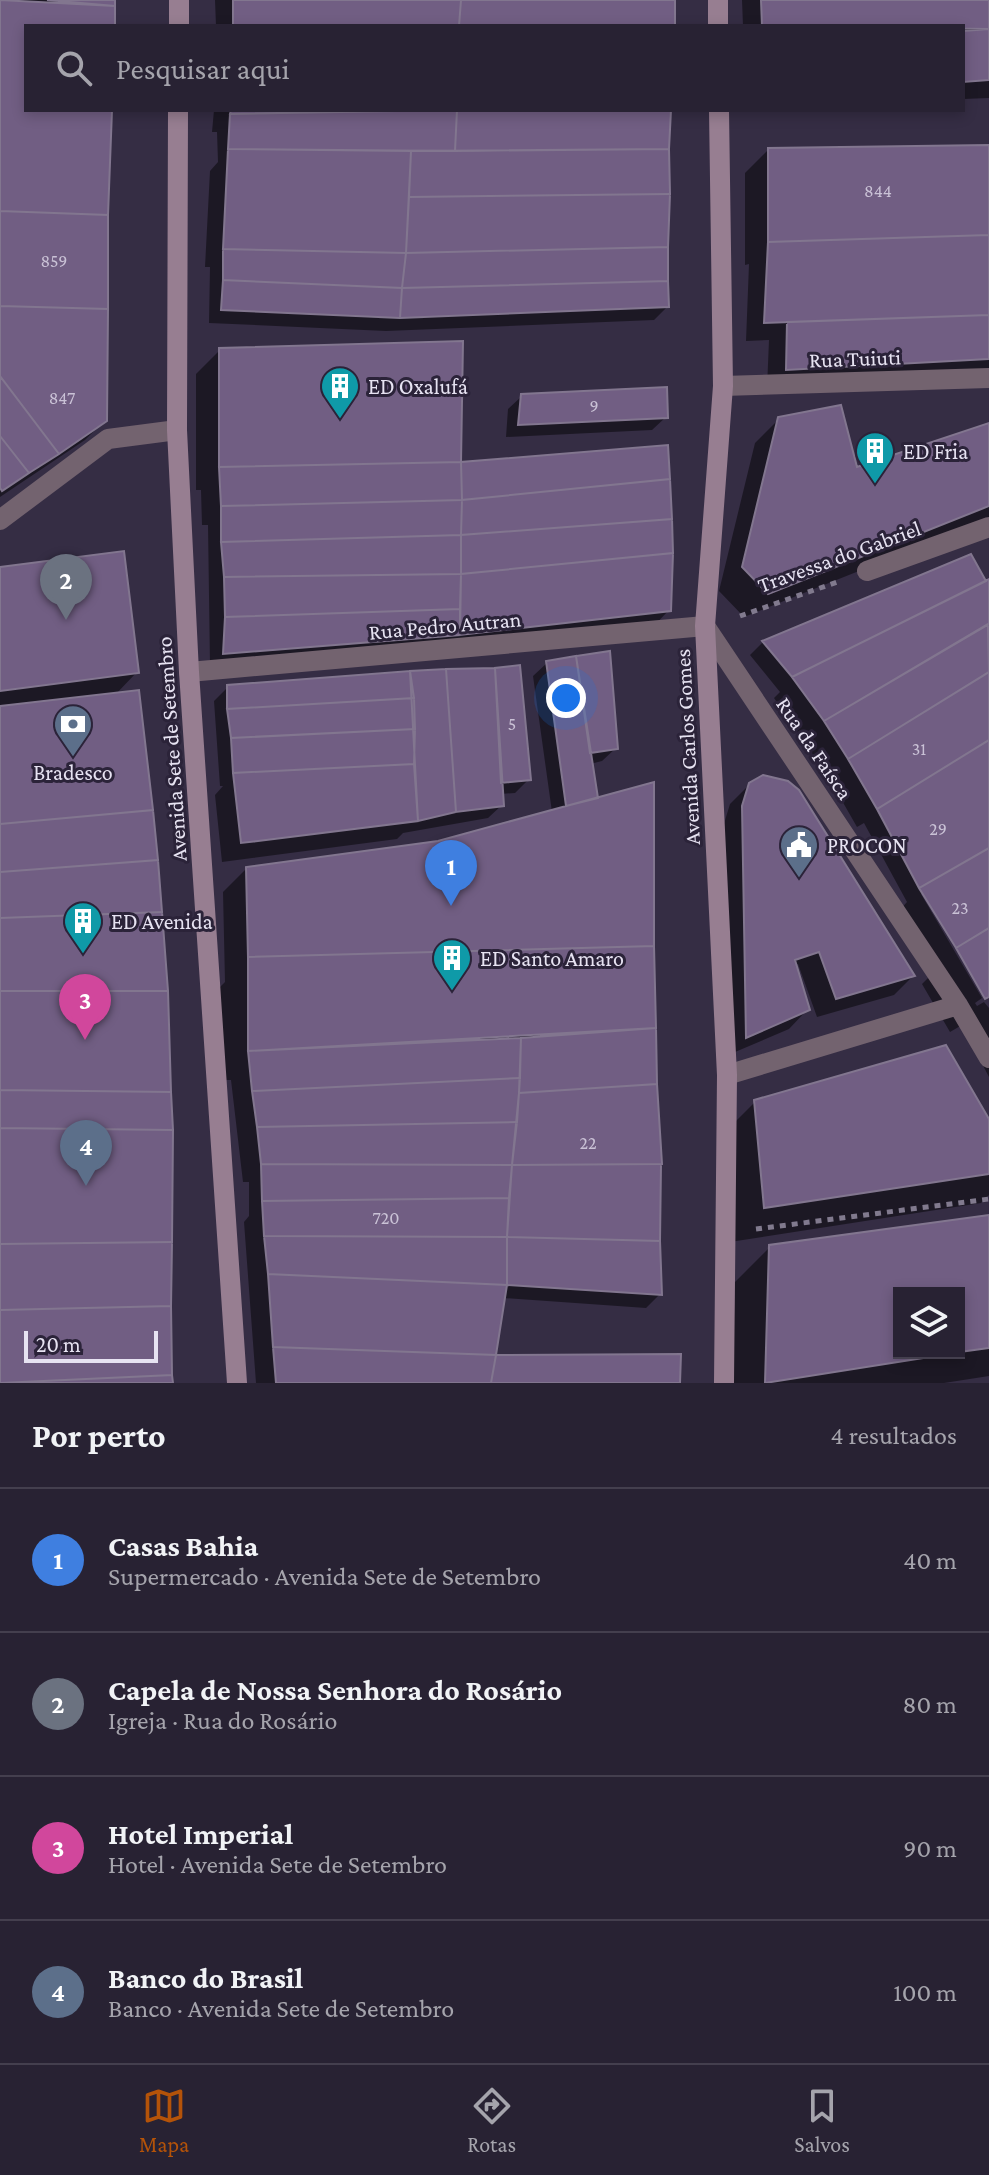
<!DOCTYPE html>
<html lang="pt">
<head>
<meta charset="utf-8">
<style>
	body { margin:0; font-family:"Crimson Pro",serif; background:#302a3b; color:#f1f3f6 }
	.controls { position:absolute; right:24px; bottom:24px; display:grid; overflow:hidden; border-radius:0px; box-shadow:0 4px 12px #0003 }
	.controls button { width:72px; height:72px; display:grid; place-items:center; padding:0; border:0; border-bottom:2px solid #443f4e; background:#282233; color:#f1f3f6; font:40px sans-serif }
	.scale { position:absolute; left:24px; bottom:20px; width:134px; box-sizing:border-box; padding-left:8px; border:4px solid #e7e3f2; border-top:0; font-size:22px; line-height:28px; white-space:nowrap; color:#e7e3f2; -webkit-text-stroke:6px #2b2339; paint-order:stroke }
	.you { position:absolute; left:566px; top:698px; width:28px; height:28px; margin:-20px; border:6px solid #fff; border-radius:50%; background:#1a73e8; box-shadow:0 0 0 12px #1a73e833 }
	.badge { display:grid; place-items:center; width:52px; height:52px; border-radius:50%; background:#b45309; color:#fff; font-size:26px; font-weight:700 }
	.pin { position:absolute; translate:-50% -66px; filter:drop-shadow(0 2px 4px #0008) }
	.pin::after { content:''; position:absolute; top:42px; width:28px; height:24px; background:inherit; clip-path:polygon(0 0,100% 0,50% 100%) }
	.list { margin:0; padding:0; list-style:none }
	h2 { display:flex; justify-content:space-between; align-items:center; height:104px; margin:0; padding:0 32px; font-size:34px }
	h2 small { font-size:26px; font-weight:400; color:#a5a4ac }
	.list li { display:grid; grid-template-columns:52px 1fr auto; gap:24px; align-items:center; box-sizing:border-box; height:144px; padding:0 32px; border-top:2px solid #443f4e }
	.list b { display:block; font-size:30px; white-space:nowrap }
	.list p { margin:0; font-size:26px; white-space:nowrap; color:#a5a4ac }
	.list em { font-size:26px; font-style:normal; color:#a5a4ac }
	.icon { flex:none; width:44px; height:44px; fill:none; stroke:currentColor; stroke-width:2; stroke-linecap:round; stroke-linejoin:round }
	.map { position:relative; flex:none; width:989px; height:1383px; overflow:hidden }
	.search { position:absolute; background:#282233; box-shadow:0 4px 12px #0003; left:24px; right:24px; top:24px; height:88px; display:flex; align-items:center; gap:20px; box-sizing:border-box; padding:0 28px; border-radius:0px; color:#a5a4ac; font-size:30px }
	.sheet { height:680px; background:#282233 }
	nav { display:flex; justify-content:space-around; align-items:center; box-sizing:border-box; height:112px; border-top:2px solid #443f4e; background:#282233; font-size:22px; color:#a5a4ac }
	nav a { display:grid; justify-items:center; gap:4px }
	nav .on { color:#b45309 }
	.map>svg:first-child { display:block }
	.shadow { fill:#0007; fill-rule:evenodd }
	.building { fill:#715e83; stroke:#82768f; stroke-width:2 }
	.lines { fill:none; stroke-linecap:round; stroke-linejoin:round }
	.path { stroke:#817a8e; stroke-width:5; stroke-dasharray:6 6; stroke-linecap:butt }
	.street { stroke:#73636f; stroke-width:20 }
	.secondary { stroke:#977e91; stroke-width:20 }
	.labels { text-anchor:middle; stroke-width:6; stroke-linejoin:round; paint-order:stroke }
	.number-label { font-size:18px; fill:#cac2d6 }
	.street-label { font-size:22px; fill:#e7e3f2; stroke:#2b2339 }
	.poi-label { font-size:22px; fill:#e7e3f2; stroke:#2b2339; text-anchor:start }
</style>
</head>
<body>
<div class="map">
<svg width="989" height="1383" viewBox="0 0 989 1383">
	<rect width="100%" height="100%" fill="#352d44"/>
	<!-- shadow -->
	<path class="shadow" d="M0 0H114L113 26H26V110H110L105 420 85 440 0 497Z
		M215 0H673V26H216Z
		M742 0H989V98L963 99V26H743Z
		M214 110H669L667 307 654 320 386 331 209 323 210 267H205L210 171 218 162 217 132H212Z
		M989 147V377L767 388 769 340 746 341 749 264 745 265V173L768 150Z
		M220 350 459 464 669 610 650 630 210 666 208 525H202L201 490H196V374Z
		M522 396 666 417 652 430 506 437 508 409Z
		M779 419 855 470 989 425V519L744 617 719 591 755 443Z
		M970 557 984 583 989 580V994L961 957 925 894H921L982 998 975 1003 977 1006 984 1002 989 1008V1077L962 1025 950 1032 922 984 932 974 897 913 907 902 864 823 857 827 829 778 774 698 780 692 750 655 763 642Z
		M0 569 137 672 115 695 170 1242 171 1383H0Z
		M547 663 616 748 602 761 590 764 595 797 652 946 660 1294 646 1308 503 1298 493 1357 678 1383H256L244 1222 249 1216V1182H243L231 1080H219V988L225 982 223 892 247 868 438 843 552 812 533 676Z
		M228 687 529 779 515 793 500 794 502 805 488 818 403 833 397 839 222 862 215 795 223 786H220L214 701Z
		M750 784 913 976 894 995 817 1017 798 964 794 965 808 1009 789 1029 728 1055 723 827 730 804Z
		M755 1102 989 1123V1195L981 1203 730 1242 720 1137Z
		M989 1217V1376L944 1383H732L735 1282 770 1247ZM899 1293H959V1353H899Z"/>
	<!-- building -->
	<path class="building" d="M0 0 115 6V26H26V110H112L108 215 0 211Z
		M47 0H115V6Z
		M233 0H461L459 26H233Z
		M461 0H675V26H459Z
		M761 0H989V29L762 26Z
		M989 29V80L963 82V31Z
		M231 110H423L230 114Z
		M457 110 455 151 228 149 230 114Z
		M457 110H671L669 149 455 151Z
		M989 145V235L768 242V148Z
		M228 149 411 151 406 253 223 249Z
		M669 149 670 194 409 197 411 151Z
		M670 194 668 247 406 253 409 197Z
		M0 211 108 215V309L0 306Z
		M989 235V315L764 323 768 242Z
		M668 247V281L402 288 406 253Z
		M223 249 406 253 402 288 223 280Z
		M223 280 402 288 400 318 221 310Z
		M668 281 669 307 400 318 402 288Z
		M0 306 108 309 107 421 59 454 0 376Z
		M989 315V359L786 370 787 322Z
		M463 341 461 462 219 467V348Z
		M0 376 59 454 29 473 0 436Z
		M667 387 668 418 518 425 521 394Z
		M841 405 857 467 989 423V506L768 594 742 567 778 417Z
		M0 436 29 473 2 491 0 488Z
		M668 445 670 479 462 500 461 462Z
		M461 462 462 500 221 506 219 467Z
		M670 479 672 519 461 535 462 500Z
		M462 500 461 535 221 542V506Z
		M672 519 673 553 461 574V535Z
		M461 535V574L224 577 221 542Z
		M124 551 139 673 0 691V567Z
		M673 553 671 611 460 635 461 574Z
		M971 554 986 581 792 677 762 641Z
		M461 574 460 609 225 617 224 577Z
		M989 579V624L824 721 792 677Z
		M460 609V635L223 654 225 617Z
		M988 624 989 672 848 759 824 721Z
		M610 651 618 749 590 753 576 656Z
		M576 656 598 798 566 806 546 661Z
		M520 665 531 780 501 783 495 668Z
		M495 668 504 806 456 812 446 669Z
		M446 669 456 812 418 821 410 671Z
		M410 671 414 698 227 709V685Z
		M989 672V740L877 809 848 759Z
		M139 690 153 810 0 824V706Z
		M414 698 415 729 231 738 227 709Z
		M415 729 414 764 233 773 231 738Z
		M989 740V848L919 888 877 809Z
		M414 764 418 821 241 843 233 773Z
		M763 775 788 781 799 790 915 976 836 999 819 952 795 960 810 1010 746 1038 742 806 749 783Z
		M654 782V946L248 957 246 867 438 841Z
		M153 810 158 860 0 872V824Z
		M989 848V928L956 948 919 888Z
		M158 860 162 912 0 918V872Z
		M162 912 168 991H0V918Z
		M989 928V997L985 999 956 948Z
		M654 946 656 1028 248 1051V957Z
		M0 991H168L171 1092 0 1090Z
		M656 1028 657 1084 519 1093 521 1038Z
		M521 1038 520 1078 252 1091 248 1051Z
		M946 1045 989 1119V1174L764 1208 754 1100Z
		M520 1078 517 1122 257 1127 252 1091Z
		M657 1084 662 1164 512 1165 519 1093Z
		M0 1090 171 1092 173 1130 0 1128Z
		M517 1122 512 1165 261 1164 257 1127Z
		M0 1128 173 1130 172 1242 0 1244Z
		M261 1164 512 1165 509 1198 262 1201Z
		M661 1164 660 1241 507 1237 512 1165Z
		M509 1198 507 1237 264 1236 262 1201Z
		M989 1215V1348L959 1352V1293H899V1353H955L765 1383 769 1245Z
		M264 1236 507 1237V1285L268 1274Z
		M507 1237 660 1241 662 1295 507 1285Z
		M172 1242 171 1306 0 1310V1244Z
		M268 1274 507 1285 496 1355 273 1347Z
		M171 1306 172 1375 0 1383V1310Z
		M273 1347 496 1355 491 1383H276Z
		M681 1354 680 1383H491L496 1355Z
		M172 1375 173 1383H1Z"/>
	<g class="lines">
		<!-- path -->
		<path class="path" d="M740 616 840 581
			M756 1229 989 1199"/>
		<!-- street -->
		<path class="street" d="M723 386 989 378
			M0 520 108 439 177 430
			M867 571 989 527
			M189 672 705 626 958 1005 989 1058
			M727 1075 958 1005"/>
		<!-- secondary -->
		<path class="secondary" d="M718 0V26
			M179 26V0
			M178 110 177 430 189 672 237 1383
			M719 110 723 386 705 626 727 1075 724 1383"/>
	</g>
	<!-- icons -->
	<defs>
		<g id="building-pin" transform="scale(2)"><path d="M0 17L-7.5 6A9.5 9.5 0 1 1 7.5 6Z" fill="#0f9aa8" stroke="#2b2339"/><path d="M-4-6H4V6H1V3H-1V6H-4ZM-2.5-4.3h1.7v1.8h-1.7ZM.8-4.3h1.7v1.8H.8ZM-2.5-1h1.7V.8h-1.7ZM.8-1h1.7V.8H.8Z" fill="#fff"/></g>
		<g id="bank-pin" transform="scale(2)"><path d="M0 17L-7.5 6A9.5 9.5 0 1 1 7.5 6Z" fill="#5c6f8a" stroke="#2b2339"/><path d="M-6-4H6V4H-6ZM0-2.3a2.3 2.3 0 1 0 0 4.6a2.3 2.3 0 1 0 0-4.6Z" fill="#fff"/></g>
		<g id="civic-pin" transform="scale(2)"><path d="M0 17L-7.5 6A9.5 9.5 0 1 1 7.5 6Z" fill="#5c6f8a" stroke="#2b2339"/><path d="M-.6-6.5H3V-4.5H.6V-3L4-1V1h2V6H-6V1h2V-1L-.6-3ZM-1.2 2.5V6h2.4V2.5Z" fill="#fff"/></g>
	</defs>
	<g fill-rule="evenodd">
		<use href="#building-pin" x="340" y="386"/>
		<use href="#building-pin" x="875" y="451"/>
		<use href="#bank-pin" x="73" y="724"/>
		<use href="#civic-pin" x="799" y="845"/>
		<use href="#building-pin" x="83" y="921"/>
		<use href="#building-pin" x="452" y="958"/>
	</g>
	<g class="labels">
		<!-- number labels -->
		<g class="number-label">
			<text x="878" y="197">844</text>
			<text x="54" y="267">859</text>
			<text x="62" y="404">847</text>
			<text x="594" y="412">9</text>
			<text x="512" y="730">5</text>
			<text x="919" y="755">31</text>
			<text x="938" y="835">29</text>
			<text x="960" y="914">23</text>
			<text x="588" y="1149">22</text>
			<text x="386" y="1224">720</text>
		</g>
		<!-- street labels -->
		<g class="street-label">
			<text transform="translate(855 358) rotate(-2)" y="8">Rua Tuiuti</text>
			<text transform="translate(839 556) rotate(-20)" y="8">Travessa do Gabriel</text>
			<text transform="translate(445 625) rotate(-5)" y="8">Rua Pedro Autran</text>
			<text transform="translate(687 747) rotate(-93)" y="8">Avenida Carlos Gomes</text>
			<text transform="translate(815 748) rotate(56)" y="8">Rua da Faísca</text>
			<text transform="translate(171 749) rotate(-94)" y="8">Avenida Sete de Setembro</text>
		</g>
		<!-- poi labels -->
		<g class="poi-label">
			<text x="368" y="394">ED Oxalufá</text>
			<text x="903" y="459">ED Fria</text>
			<text x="73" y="780" text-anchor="middle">Bradesco</text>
			<text x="827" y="853">PROCON</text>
			<text x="111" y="929">ED Avenida</text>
			<text x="480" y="966">ED Santo Amaro</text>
		</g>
	</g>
</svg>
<div class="controls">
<button><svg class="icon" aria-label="layers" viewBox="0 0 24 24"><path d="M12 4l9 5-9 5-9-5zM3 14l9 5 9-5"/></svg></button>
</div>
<div class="scale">20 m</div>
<div class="you"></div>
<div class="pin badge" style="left:451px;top:906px;background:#3f7fe0">1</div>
<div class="pin badge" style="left:66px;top:620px;background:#6b7280">2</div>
<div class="pin badge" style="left:85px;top:1040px;background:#d1479c">3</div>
<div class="pin badge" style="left:86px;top:1186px;background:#5c6f8a">4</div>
<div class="search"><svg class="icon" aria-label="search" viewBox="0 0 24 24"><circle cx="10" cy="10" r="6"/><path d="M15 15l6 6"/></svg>Pesquisar aqui</div>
</div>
<section class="sheet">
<h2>Por perto<small>4 resultados</small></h2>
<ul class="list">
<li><span class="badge" style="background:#3f7fe0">1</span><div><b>Casas Bahia</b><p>Supermercado · Avenida Sete de Setembro</p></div><em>40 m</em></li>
<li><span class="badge" style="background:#6b7280">2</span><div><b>Capela de Nossa Senhora do Rosário</b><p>Igreja · Rua do Rosário</p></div><em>80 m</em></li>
<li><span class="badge" style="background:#d1479c">3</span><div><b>Hotel Imperial</b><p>Hotel · Avenida Sete de Setembro</p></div><em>90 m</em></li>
<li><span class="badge" style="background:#5c6f8a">4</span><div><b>Banco do Brasil</b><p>Banco · Avenida Sete de Setembro</p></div><em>100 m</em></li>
</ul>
</section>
<nav>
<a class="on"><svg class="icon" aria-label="map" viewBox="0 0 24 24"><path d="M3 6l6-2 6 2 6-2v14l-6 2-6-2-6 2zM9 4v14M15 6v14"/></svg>Mapa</a>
<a><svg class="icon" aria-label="directions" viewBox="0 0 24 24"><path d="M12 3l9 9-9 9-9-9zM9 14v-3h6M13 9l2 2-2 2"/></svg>Rotas</a>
<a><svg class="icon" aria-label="saved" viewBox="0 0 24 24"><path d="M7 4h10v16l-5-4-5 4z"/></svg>Salvos</a>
</nav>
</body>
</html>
